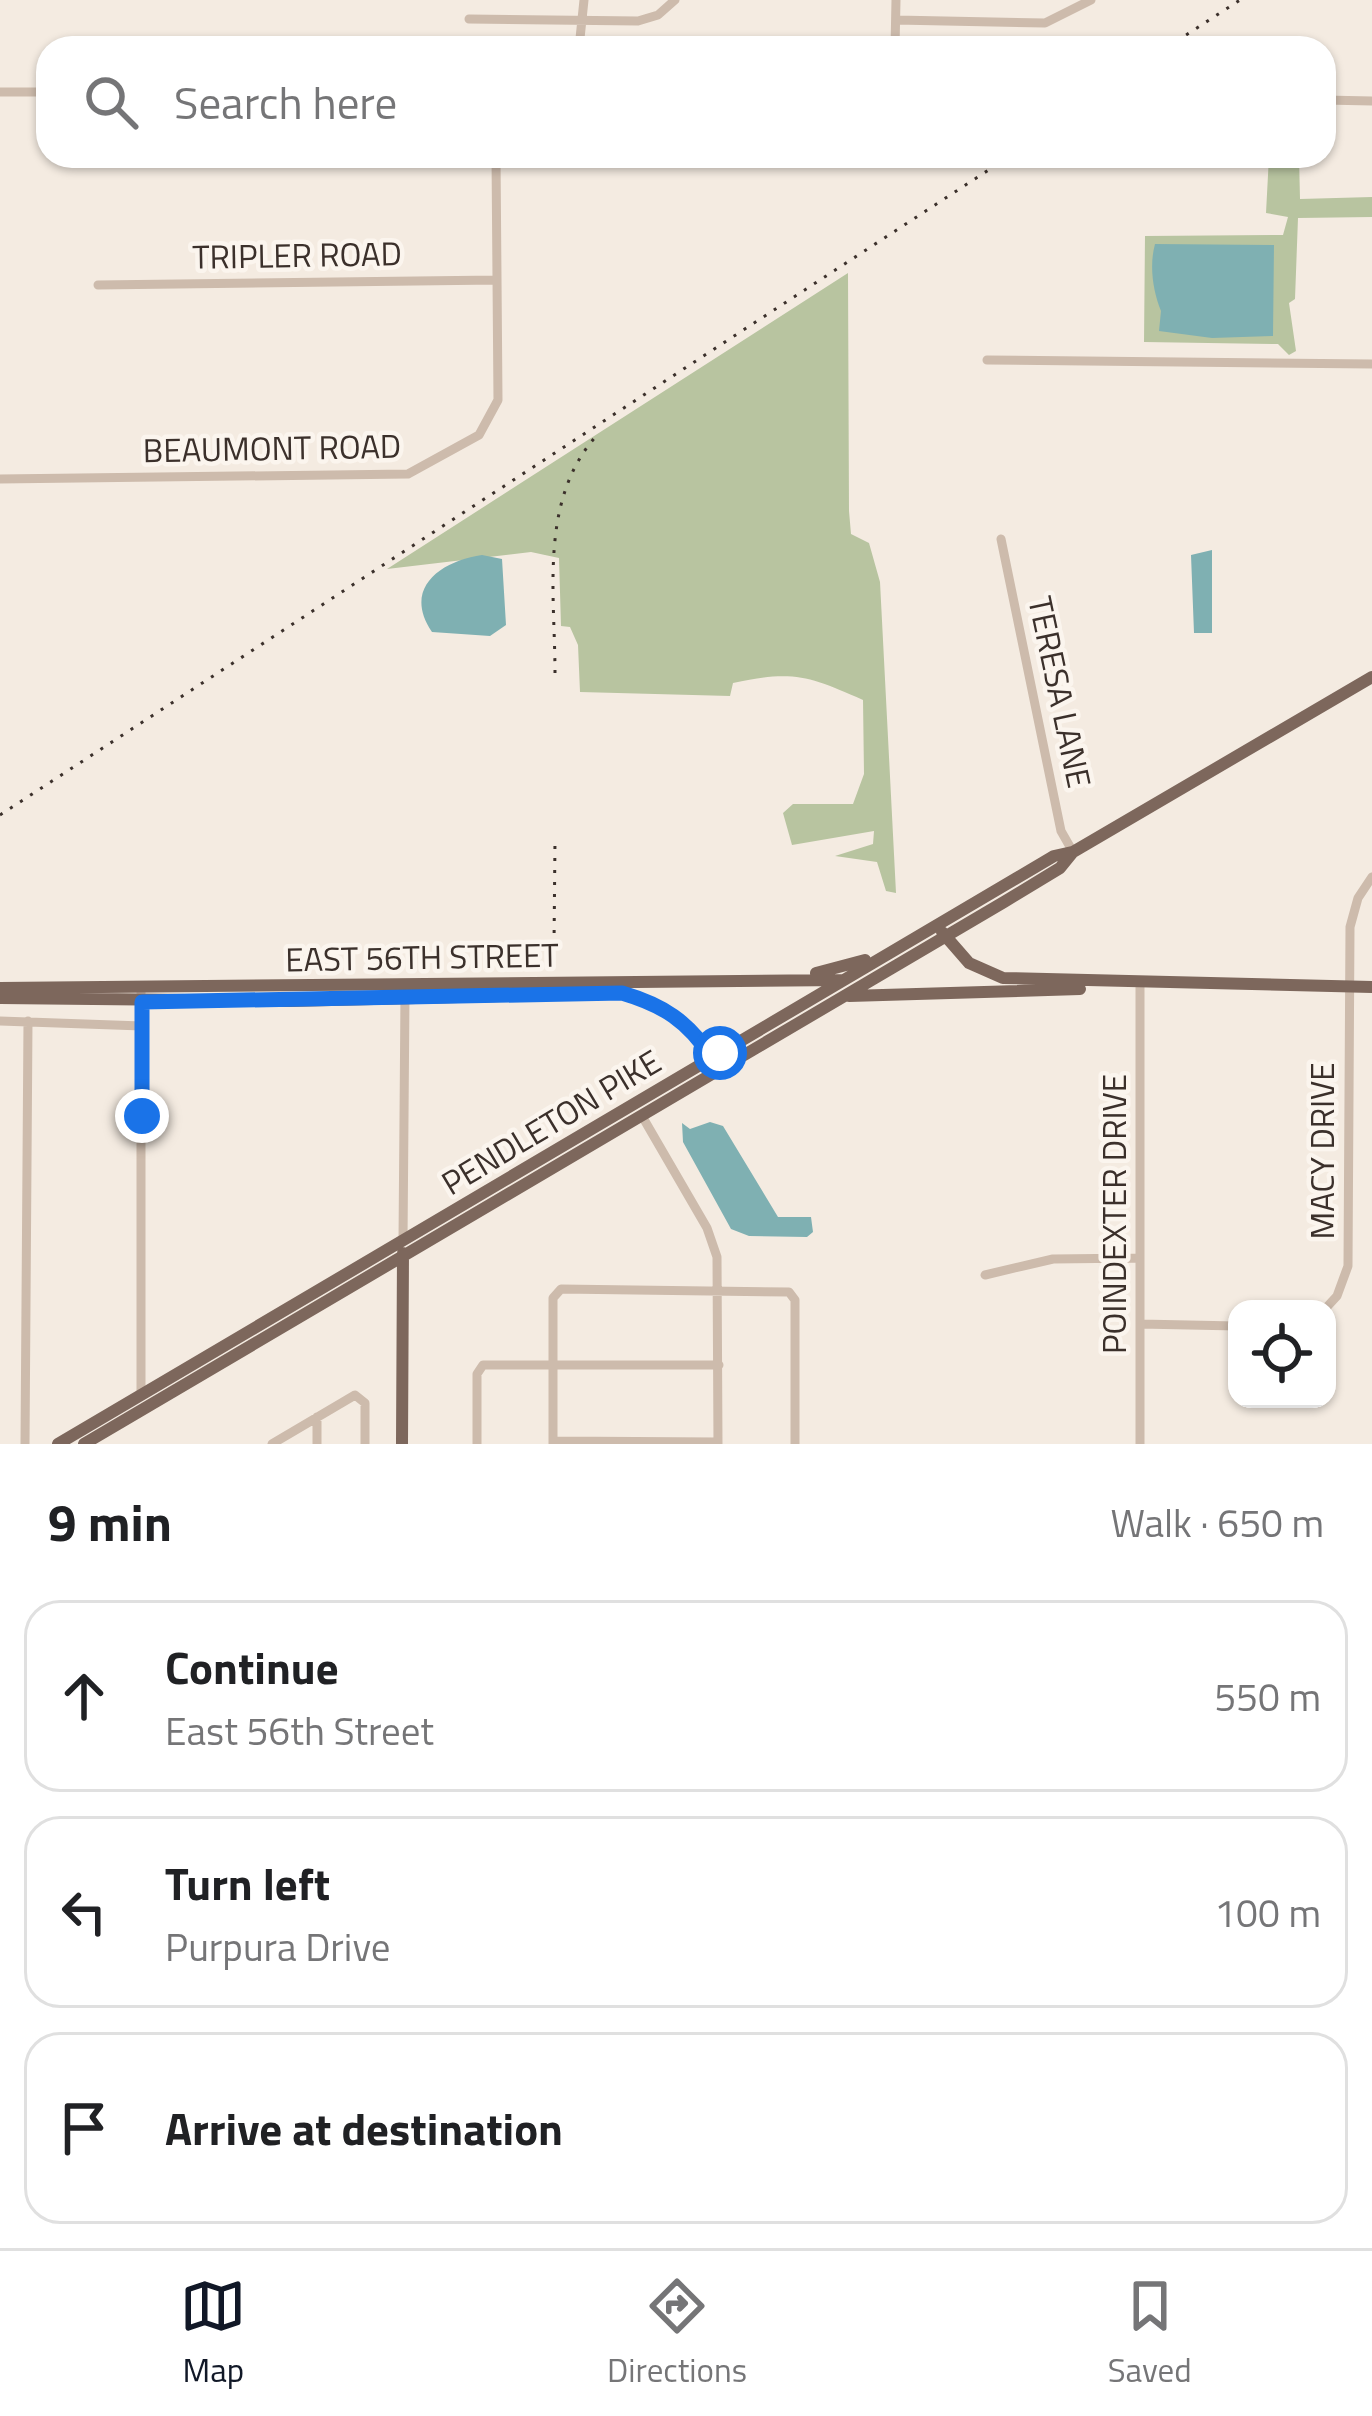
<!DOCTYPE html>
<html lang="en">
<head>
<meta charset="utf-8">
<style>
	body { margin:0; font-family:"Titillium Web",sans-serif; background:#f2f2f2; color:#202124 }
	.controls { position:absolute; right:36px; bottom:36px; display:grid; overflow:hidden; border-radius:24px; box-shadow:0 3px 9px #0004 }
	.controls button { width:108px; height:108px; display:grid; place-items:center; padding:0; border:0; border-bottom:3px solid #e0e0e0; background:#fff; color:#202124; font:60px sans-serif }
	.stop { position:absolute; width:36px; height:36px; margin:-27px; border:9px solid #1a73e8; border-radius:50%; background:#fff }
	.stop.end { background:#1a73e8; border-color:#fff; box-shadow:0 3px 12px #0008 }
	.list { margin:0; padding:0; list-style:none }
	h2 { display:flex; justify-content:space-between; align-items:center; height:156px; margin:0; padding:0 48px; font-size:51px }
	h2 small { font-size:39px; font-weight:400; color:#757577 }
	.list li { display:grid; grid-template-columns:78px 1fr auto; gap:36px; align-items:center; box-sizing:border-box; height:192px; margin:0 24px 24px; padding:0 24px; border:3px solid #e0e0e0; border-radius:36px }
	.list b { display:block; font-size:45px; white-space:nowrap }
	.list p { margin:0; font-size:39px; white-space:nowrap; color:#757577 }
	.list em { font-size:39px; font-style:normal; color:#757577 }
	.icon { flex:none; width:66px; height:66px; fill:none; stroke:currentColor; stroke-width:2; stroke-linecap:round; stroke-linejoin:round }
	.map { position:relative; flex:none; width:1372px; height:1444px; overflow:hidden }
	.search { position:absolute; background:#fff; box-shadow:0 3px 9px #0004; left:36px; right:36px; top:36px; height:132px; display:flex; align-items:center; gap:30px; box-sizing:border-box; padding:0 42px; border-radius:36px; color:#757577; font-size:45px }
	.sheet { height:804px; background:#fff }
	nav { display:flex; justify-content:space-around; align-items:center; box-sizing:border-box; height:168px; border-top:3px solid #e0e0e0; background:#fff; font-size:33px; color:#757577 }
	nav a { display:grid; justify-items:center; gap:6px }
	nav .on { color:#111827 }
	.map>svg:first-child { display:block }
	.green { fill:#b8c4a0 }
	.water { fill:#7fb0b2 }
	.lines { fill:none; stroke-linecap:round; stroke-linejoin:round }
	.minor { stroke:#cdbbac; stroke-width:9 }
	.major { stroke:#7d675c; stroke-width:12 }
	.rail { stroke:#3b302b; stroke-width:3; stroke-dasharray:3 9; stroke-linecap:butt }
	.route { stroke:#1a73e8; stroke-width:15 }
	.labels { text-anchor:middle; stroke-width:9; stroke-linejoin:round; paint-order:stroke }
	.street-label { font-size:33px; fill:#3b302b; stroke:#fbf5ee }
</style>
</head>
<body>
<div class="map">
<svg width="1372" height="1444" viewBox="0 0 1372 1444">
	<rect width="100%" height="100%" fill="#f4ebe1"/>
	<!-- green -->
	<path class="green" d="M1269 156H1299L1300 199 1372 197V217L1298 218 1295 299 1289 303 1296 351 1289 355 1278 344 1144 342 1145 236 1283 235 1288 217 1266 213Z
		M848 273 849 511 851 534 869 543 880 582 896 893 886 891 877 862 835 856 873 844 874 831 792 845 783 813 793 804H853L864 774 863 700C809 676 793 670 733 683L730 696 580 692 578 645 570 627 561 626 559 558 531 552 387 569Z"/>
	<!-- water -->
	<path class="water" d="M1155 244 1274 245 1273 336 1212 338 1159 331 1161 311C1153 291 1149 266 1155 244Z
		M1212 550V633H1194L1191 555Z
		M482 555 502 559 506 625 490 636 432 632C402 588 441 561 482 555Z
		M710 1122 723 1126 778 1217H811L813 1232 807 1237 749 1236 731 1229 683 1142 682 1123 690 1129Z"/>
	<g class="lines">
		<!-- minor -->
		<path class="minor" d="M469 19 638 21 658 15 675 0
			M896 20 1045 23 1091 0
			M579 48 584 0
			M895 48 896 0
			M0 92H48
			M1324 100 1372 101
			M98 285 497 280
			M987 360 1372 364
			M0 479 408 474 479 435 498 400 496 156
			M1001 539 1061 831 1073 852
			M0 1021 142 1026
			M642 1116 707 1228 717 1257 718 1444
			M403 1241 405 994
			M985 1275 1053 1259 1140 1258
			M1325 1309 1337 1296 1348 1266 1350 927 1358 898 1372 877
			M1140 1324 1237 1326
			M141 1395V987
			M553 1441 718 1442
			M25 1444 28 1021
			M272 1444 355 1395 365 1403V1444
			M317 1444V1417
			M477 1444V1374L483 1365H719
			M553 1444V1298L561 1289 789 1292 795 1300V1444
			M1140 1444V985"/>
		<!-- major -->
		<path class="major" d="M942 932 969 963 1003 978 1372 987
			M816 973 865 960
			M0 988 843 980
			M849 996 1080 989
			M0 998 290 1001 621 993C663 1005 688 1021 713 1057
			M58 1444 1054 856 1072 852
			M84 1444 1004 902 1060 868 1073 852 1372 677
			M402 1444 403 1253"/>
		<!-- rail -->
		<path class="rail" d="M1166 48 1240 0
			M555 673C555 592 539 500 597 435
			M0 815 1010 156
			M554 945 555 840"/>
	</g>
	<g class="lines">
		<!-- route -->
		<path class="route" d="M142 1116V1002L622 993C663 1005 688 1021 712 1058L720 1053"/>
	</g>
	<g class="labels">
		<!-- street labels -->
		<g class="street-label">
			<text transform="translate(297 255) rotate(-1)" y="12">TRIPLER ROAD</text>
			<text transform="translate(272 448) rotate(-1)" y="12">BEAUMONT ROAD</text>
			<text transform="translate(1060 692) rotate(78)" y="12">TERESA LANE</text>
			<text transform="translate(422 957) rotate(-1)" y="12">EAST 56TH STREET</text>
			<text transform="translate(551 1122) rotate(-31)" y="12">PENDLETON PIKE</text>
			<text transform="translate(1322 1151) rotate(-90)" y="12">MACY DRIVE</text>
			<text transform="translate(1114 1214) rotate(-90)" y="12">POINDEXTER DRIVE</text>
		</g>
	</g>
</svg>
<div class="controls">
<button><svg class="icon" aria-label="locate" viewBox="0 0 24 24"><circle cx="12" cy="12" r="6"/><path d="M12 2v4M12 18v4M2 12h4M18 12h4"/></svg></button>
</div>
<div class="stop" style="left:720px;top:1053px"></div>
<div class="stop end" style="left:142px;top:1116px"></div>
<div class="search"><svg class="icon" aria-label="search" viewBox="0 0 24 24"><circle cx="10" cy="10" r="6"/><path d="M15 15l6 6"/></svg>Search here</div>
</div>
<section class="sheet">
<h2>9 min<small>Walk · 650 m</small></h2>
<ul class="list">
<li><svg class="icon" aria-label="ahead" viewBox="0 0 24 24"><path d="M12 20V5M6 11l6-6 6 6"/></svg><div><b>Continue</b><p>East 56th Street</p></div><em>550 m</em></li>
<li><svg class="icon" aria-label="left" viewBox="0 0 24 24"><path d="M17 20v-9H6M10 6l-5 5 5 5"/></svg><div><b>Turn left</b><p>Purpura Drive</p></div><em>100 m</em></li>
<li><svg class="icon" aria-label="arrive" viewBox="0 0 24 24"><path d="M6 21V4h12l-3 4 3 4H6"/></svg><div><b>Arrive at destination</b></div></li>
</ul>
</section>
<nav>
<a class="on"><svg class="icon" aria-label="map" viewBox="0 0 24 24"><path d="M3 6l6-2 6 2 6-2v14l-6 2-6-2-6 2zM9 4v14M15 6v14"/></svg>Map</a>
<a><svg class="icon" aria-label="directions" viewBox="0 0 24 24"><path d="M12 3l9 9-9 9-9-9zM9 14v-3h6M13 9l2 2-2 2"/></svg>Directions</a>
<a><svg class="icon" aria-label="saved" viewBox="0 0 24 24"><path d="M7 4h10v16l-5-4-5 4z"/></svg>Saved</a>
</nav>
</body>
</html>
